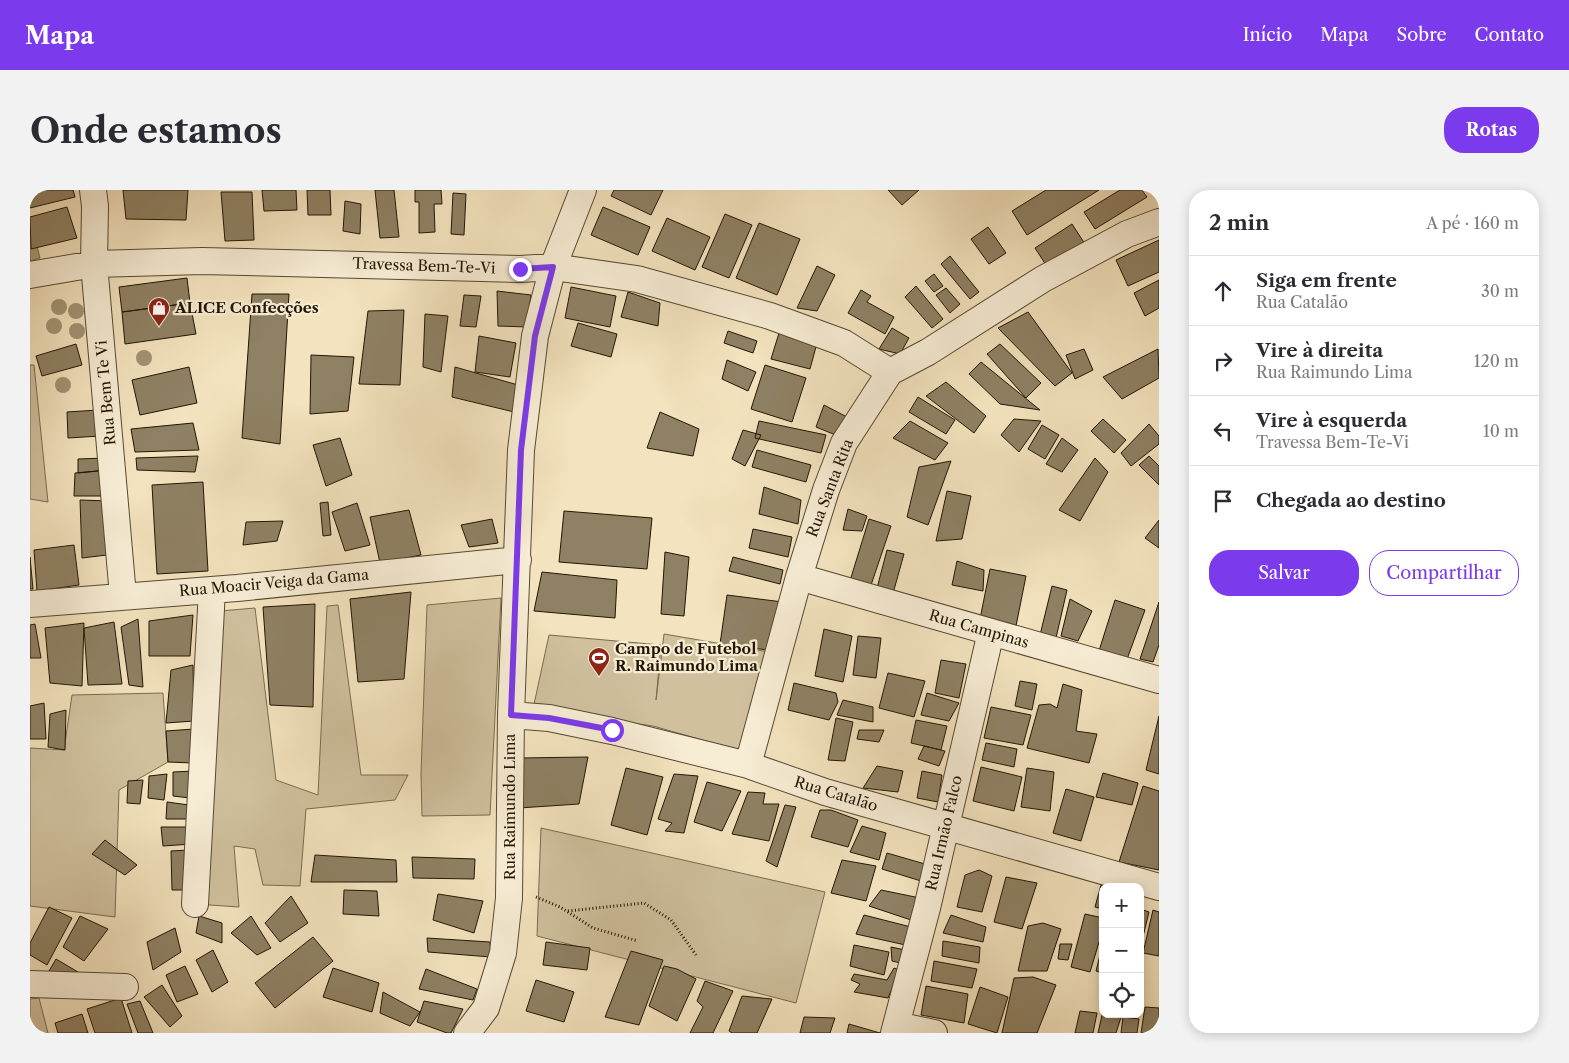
<!DOCTYPE html>
<html lang="pt">
<head>
<meta charset="utf-8">
<style>
	body { margin:0; font-family:"Libre Caslon Text",serif; background:#f2f2f3; color:#2b2b33 }
	.controls { position:absolute; right:15px; bottom:15px; display:grid; overflow:hidden; border-radius:10px; box-shadow:0 2px 12px #0003 }
	.controls button { width:45px; height:45px; display:grid; place-items:center; padding:0; border:0; border-bottom:1px solid #e1e1e2; background:#fff; color:#2b2b33; font:25px sans-serif }
	.stop { position:absolute; width:15px; height:15px; margin:-11px; border:4px solid #7c3aed; border-radius:50%; background:#fff }
	.stop.end { background:#7c3aed; border-color:#fff; box-shadow:0 1px 5px #0008 }
	.list { margin:0; padding:0; list-style:none }
	h2 { display:flex; justify-content:space-between; align-items:center; height:65px; margin:0; padding:0 20px; font-size:21px }
	h2 small { font-size:16px; font-weight:400; color:#7c7c81 }
	.list li { display:grid; grid-template-columns:32px 1fr auto; gap:15px; align-items:center; box-sizing:border-box; height:70px; padding:0 20px; border-top:1px solid #e1e1e2 }
	.list b { display:block; font-size:19px; white-space:nowrap }
	.list p { margin:0; font-size:16px; white-space:nowrap; color:#7c7c81 }
	.list em { font-size:16px; font-style:normal; color:#7c7c81 }
	.actions { display:flex; gap:10px; padding:15px 20px }
	.actions a { flex:1; padding:11px 0; border:1px solid #7c3aed; border-radius:20px; text-align:center; font-size:18px; color:#7c3aed }
	.actions .main { background:#7c3aed; color:#fff }
	.icon { flex:none; width:28px; height:28px; fill:none; stroke:currentColor; stroke-width:2; stroke-linecap:round; stroke-linejoin:round }
	.map { position:relative; flex:none; width:1129px; height:843px; overflow:hidden; border-radius:20px }
	header { display:flex; align-items:center; gap:30px; box-sizing:border-box; height:70px; padding:0 25px; background:#7c3aed; color:#fff }
	header strong { font-size:24px }
	nav { display:flex; gap:28px; margin-inline-start:auto; font-size:18px }
	.intro { display:flex; align-items:center; justify-content:space-between; box-sizing:border-box; height:120px; padding:0 30px }
	h1 { margin:0; font-size:35px }
	.button { padding:12px 22px; border-radius:20px; background:#7c3aed; color:#fff; font-size:18px; font-weight:700 }
	main { display:flex; gap:30px; padding:0 30px }
	aside { flex:1; background:#fff; border-radius:20px; box-shadow:0 2px 12px #0003 }
	.map>svg:first-child { display:block }
	.green { fill:#d0c09e; stroke:#7a6b50 }
	.water { fill:#ac9d7e; stroke:#75674d }
	.building { fill:#8f8164; stroke:#231603 }
	.lines { fill:none; stroke-linecap:round; stroke-linejoin:round }
	.minor-casing { stroke:#574932; stroke-width:28 }
	.path { stroke:#231603; stroke-width:3; stroke-dasharray:1 2.5; stroke-linecap:butt }
	.minor { stroke:#f7edd5; stroke-width:26 }
	.tree { fill:#a29375 }
	.route { stroke:#7c3aed; stroke-width:6 }
	.labels { text-anchor:middle; stroke-width:4.5; stroke-linejoin:round; paint-order:stroke }
	.street-label { font-size:15px; fill:#231603; stroke:#f7edd5 }
	.poi-label { font-size:15px; font-weight:bold; fill:#231603; stroke:#f7edd5; text-anchor:start }
</style>
</head>
<body>
<header>
<strong>Mapa</strong>
<nav><a>Início</a><a>Mapa</a><a>Sobre</a><a>Contato</a></nav>
</header>
<div class="intro"><h1>Onde estamos</h1><a class="button">Rotas</a></div>
<main>
<div class="map">
<svg width="1129" height="843" viewBox="0 0 1129 843">
	<rect width="100%" height="100%" fill="#f3e3be"/>
	<filter id="stains"><feTurbulence type="fractalNoise" baseFrequency=".004" numOctaves="4"/><feColorMatrix values="0 0 0 0 .2 0 0 0 0 .09 0 0 0 0 .02 0 0 0 .5 -.17"/></filter>
	<radialGradient id="worn" r=".72"><stop offset=".6" stop-color="#630" stop-opacity="0"/><stop offset="1" stop-color="#630" stop-opacity=".3"/></radialGradient>
	<!-- green -->
	<path class="green" d="M0 175H4L18 312 0 309Z
		M471 408 460 625 392 626 391 584 397 415Z
		M308 415 331 585H378L365 610 276 619 270 696 233 695 225 659 204 656 209 717 165 714 190 421 225 418 246 590 288 605 297 416Z
		M634 444 739 462 715 562 623 536 503 519 519 445 631 455 626 510Z
		M133 503 138 572 89 600 85 727 0 716V558L34 560 42 505Z
		M511 638 795 702 766 813 507 746Z
		M9 808 18 843H0V809Z"/>
	<!-- water -->
	<path class="water" d="M5 48 10 68 0 71V50Z"/>
	<!-- building -->
	<path class="building" d="M0 0H43L45 7 0 18Z
		M93 0H158L156 30 96 29Z
		M232 0H266L267 20 234 21Z
		M277 0H300L301 25H278Z
		M345 0H364L369 47 350 48Z
		M385 0H411L412 14H404L405 42 389 43V12H385Z
		M584 0H633L621 25 581 6Z
		M858 0H889L872 15Z
		M1016 0H1069L997 45 982 21Z
		M1090 0H1112L1117 7 1065 39 1054 22Z
		M191 2H222L224 50 195 51Z
		M423 3 436 4 434 45 421 44Z
		M315 11 331 14 330 44 313 41Z
		M37 17 47 48 1 59 0 27Z
		M573 17 620 37 608 65 561 45Z
		M695 24 722 35 699 88 672 77Z
		M637 28 680 47 665 80 622 61Z
		M729 33 770 49 747 105 706 88Z
		M1042 34 1055 54 1018 78 1005 58Z
		M958 37 976 63 959 74 941 49Z
		M1129 50V82L1098 96 1086 70Z
		M920 66 949 102 940 109 911 74Z
		M787 76 805 85 787 121 767 118Z
		M904 84 913 96 904 102 895 91Z
		M157 88 160 113 92 122 89 97Z
		M1129 90V118L1115 126 1104 103Z
		M886 96 913 129 902 138 875 107Z
		M541 97 586 106 580 137 535 128Z
		M916 98 930 114 920 123 906 105Z
		M831 100 841 106 837 112 864 127 855 144 818 123Z
		M467 101 501 105 497 137 468 136Z
		M598 102 630 113 628 136 591 127Z
		M222 104H259L250 254 212 248Z
		M434 105 451 106 446 137 430 136Z
		M160 113 166 144 95 154 92 122Z
		M374 120 370 195 329 194 338 121Z
		M998 122 1042 183 1025 196 968 138Z
		M395 124 418 126 411 182 393 177Z
		M548 133 587 144 581 167 541 156Z
		M862 138 879 148 870 164 849 159Z
		M698 141 727 151 723 163 694 153Z
		M749 143 787 153 780 179 741 169Z
		M449 146 486 153 480 187 445 182Z
		M46 154 52 175 12 186 6 166Z
		M970 154 1011 193 996 208 957 164Z
		M1054 159 1063 180 1045 189 1036 165Z
		M1128 159 1129 188 1092 209 1073 187Z
		M281 165 324 167 318 221 280 224Z
		M697 170 726 182 718 201 692 189Z
		M951 172 1010 220 970 214 939 184Z
		M735 175 776 188 762 232 721 219Z
		M159 177 167 213 110 225 102 190Z
		M425 177 488 195 484 222 422 207Z
		M916 192 956 226 944 243 896 206Z
		M888 207 925 230 916 244 879 222Z
		M794 215 817 227 813 248 786 237Z
		M68 220 70 246 38 248 37 222Z
		M630 222 669 239 663 266 617 258Z
		M984 229 1011 231 989 262 971 245Z
		M1073 229 1096 250 1084 263 1061 241Z
		M729 231 796 245 791 263 725 248Z
		M880 231 918 253 905 270 863 248Z
		M163 233 169 260 105 262 101 239Z
		M1119 234 1129 246V254L1101 276 1091 263Z
		M1012 235 1029 245 1015 269 998 259Z
		M713 240 731 245 715 276 702 269Z
		M310 248 322 285 296 296 283 255Z
		M1032 248 1048 260 1032 282 1016 274Z
		M727 260 781 275 776 292 722 277Z
		M168 266 165 282 107 280 106 268Z
		M1119 266 1129 276V295L1109 275Z
		M76 268 78 280 48 283V269Z
		M1065 268 1078 282 1050 331 1029 320Z
		M921 271 898 335 877 327 889 277Z
		M78 280 79 306H44L45 283Z
		M173 292 178 381 127 384 122 295Z
		M734 297 771 310 768 334 729 324Z
		M917 301 941 306 932 349 906 351Z
		M50 310 80 311 85 364 52 368Z
		M298 312 301 345 293 346 290 313Z
		M327 313 340 355 315 361 302 322Z
		M818 319 837 326 832 341 813 340Z
		M379 320 391 365 350 373 340 327Z
		M534 321 622 328 617 379 529 372Z
		M462 329 468 353 439 357 431 335Z
		M839 329 861 336 839 401 819 394Z
		M1129 330V358L1115 348Z
		M253 331 247 351 213 355 216 332Z
		M723 339 762 347 758 367 719 358Z
		M44 355 49 395 7 401 4 360Z
		M857 360 874 364 862 407 846 402Z
		M635 362 659 367 654 426 631 424Z
		M0 367 3 399H0Z
		M703 367 753 380 750 394 699 381Z
		M927 371 954 380 953 401 922 395Z
		M960 379 996 386 986 436 950 429Z
		M512 382 587 390 585 428 504 421Z
		M1022 396 1037 400 1026 448 1010 445Z
		M381 402 374 489 328 492 320 409Z
		M697 405 753 412 746 461 690 454Z
		M1040 409 1062 421 1048 451 1031 446Z
		M1085 410 1115 420 1096 472 1068 464Z
		M1129 412V455L1123 472 1110 469Z
		M285 414 283 517 240 515 233 417Z
		M163 425 160 466H119V431Z
		M108 429 113 497 99 495 91 437Z
		M84 432 92 494 58 495 54 438Z
		M54 433 52 496 20 493 15 438Z
		M5 434 11 468H0V435Z
		M794 439 822 446 813 492 785 486Z
		M828 446 851 448 846 488 823 485Z
		M911 470 936 474 929 508 905 503Z
		M163 475 164 531 136 533 141 480Z
		M858 483 895 491 884 527 849 518Z
		M990 491 1007 494 1002 520 985 516Z
		M764 493 806 503 808 512 799 530 758 520Z
		M1033 494 1052 500 1046 541 1067 544 1059 573 997 558 1009 515 1020 514 1027 518Z
		M897 503 929 513 919 531 891 525Z
		M813 510 843 517V532L807 525Z
		M14 513 16 549H0V516Z
		M961 517 1001 525 993 555 954 548Z
		M36 520 35 560 18 557 20 524Z
		M1129 526V584L1116 580Z
		M806 528 823 532 815 571 798 570Z
		M886 530 917 536 911 560 881 553Z
		M164 539 163 573 138 572 136 541Z
		M829 540H854L849 552 827 549Z
		M956 553 987 559 984 577 952 570Z
		M894 556 915 561 909 576 888 569Z
		M558 567 549 614 489 618 491 568Z
		M847 576 873 581 868 602 833 598Z
		M951 577 992 587 984 621 943 611Z
		M596 578 633 587 617 645 581 635Z
		M997 578 1024 582 1020 621 991 617Z
		M164 581 160 608 143 606V582Z
		M892 581 912 585 908 612 887 608Z
		M1073 583 1108 593 1102 615 1066 607Z
		M137 584 134 610 118 608 119 586Z
		M644 584 668 586 654 643 635 641 642 633 628 629Z
		M113 590 110 614 97 613 98 591Z
		M677 592 711 601 692 641 664 632Z
		M1113 596 1129 601V680L1089 672Z
		M1036 599 1064 607 1051 651 1023 643Z
		M718 602 735 603 733 614H749L739 651 702 644Z
		M137 612 159 615 160 629H136Z
		M755 615 766 617 747 677 736 671Z
		M790 620H801L828 630 818 657 781 647Z
		M832 636 856 643 849 670 820 662Z
		M131 637H161L162 654 133 656Z
		M75 650 107 675 95 685 62 664Z
		M159 660 157 700H142L141 661Z
		M857 663 895 674 891 691 852 679Z
		M285 665 366 670 367 692H281Z
		M382 667 445 669 444 689 383 688Z
		M812 670 846 676 836 711 801 703Z
		M949 680 962 686 952 722 927 717 935 685Z
		M976 687 1007 693 992 739 964 732Z
		M1071 695 1079 697H1073V719L1065 717Z
		M314 700 347 701 349 726 313 724Z
		M851 700 895 709 890 733 839 716Z
		M408 704 453 711 444 743 403 730Z
		M261 706 278 733 250 752 235 733Z
		M19 717 42 728 17 775 0 765V753Z
		M1110 719 1119 722 1110 759Z
		M1123 720 1129 722V766L1113 763Z
		M1055 724 1073 728V739L1060 782 1041 777Z
		M834 725 885 738 880 756 826 744Z
		M921 725 956 737 953 752 913 743Z
		M50 726 78 739 54 771 33 757Z
		M169 726 192 733V753L166 743Z
		M221 726 241 758 227 765 201 743Z
		M1013 733 1031 739 1017 781H988L998 736Z
		M145 738 151 762 123 780 117 752Z
		M283 747 303 771 245 818 225 793Z
		M397 748 460 752 461 767 398 762Z
		M913 751 950 757 949 773 912 766Z
		M516 752 560 758 557 780 513 775Z
		M1073 753V783L1066 781Z
		M1030 754H1042L1038 770 1028 769Z
		M824 755 859 762 854 785 820 776Z
		M861 757 880 761 875 774 862 771Z
		M183 760 198 792 182 802 166 770Z
		M601 761 633 770 609 835 575 827Z
		M26 769 48 782 41 788 19 781Z
		M904 771 947 779 942 798 901 791Z
		M155 776 168 804 147 812 136 785Z
		M634 776 647 779 666 789 647 831 619 816Z
		M303 778 349 793 342 822 293 807Z
		M864 778 875 782 863 796 858 808 824 802 830 794 821 790 824 784 857 790Z
		M396 779 447 799 443 810 389 799Z
		M1003 787 1026 795 1007 843H972L984 788Z
		M506 790 544 802 534 832 496 821Z
		M675 791 703 801 683 843H660L673 817 667 811Z
		M132 795 152 826 140 837 114 807Z
		M896 796 938 804 934 833 891 825Z
		M950 797 978 807 967 843 938 834Z
		M353 802 390 822 380 836 350 823Z
		M712 806 742 809 727 843H702L699 841Z
		M91 808 102 843H65L57 819Z
		M110 811 123 843H108L97 814Z
		M394 811 433 819 421 843H417L387 832Z
		M1115 817 1129 818V843H1111Z
		M1050 821 1067 823 1063 843H1045Z
		M1073 821V824H1092L1086 843H1068Z
		M52 824 58 843H28L25 833Z
		M774 827 805 828 800 843H770Z
		M1093 827 1109 829 1107 843H1091Z
		M819 834 850 843H817Z"/>
	<g class="lines">
		<!-- minor casing -->
		<g class="minor-casing">
			<path id="minor" d="M63 0 65 16 64 74 93 406
				M0 85 64 74 172 71 490 79 523 77 607 89 740 126 814 153 860 182
				M769 387 1129 490
				M0 414 207 398 488 370
				M481 525 519 528 582 541 718 575 795 602 1129 697
				M718 575 769 387 796 300 814 253 860 182 898 162 1013 89 1097 44 1129 32
				M165 714 182 400
				M0 794 95 797
				M866 835 904 843
				M437 843 456 818 473 763 479 708 481 525 491 260 505 146 523 77 553 0
				M864 843 897 718 961 442"/>
		</g>
		<!-- path -->
		<path class="path" d="M506 707 530 717 563 738 608 751
			M538 721 614 713 641 730 666 765"/>
		<!-- minor -->
		<use href="#minor" class="minor"/>
	</g>
	<!-- trees -->
	<g class="tree">
		<circle cx="29" cy="117" r="8"/>
		<circle cx="46" cy="121" r="8"/>
		<circle cx="24" cy="136" r="8"/>
		<circle cx="47" cy="141" r="8"/>
		<circle cx="114" cy="168" r="8"/>
		<circle cx="33" cy="195" r="8"/>
	</g>
	<g class="lines">
		<!-- route -->
		<path class="route" d="M490 79 523 77 505 146 491 260 481 525 519 528 582 540"/>
	</g>
	<!-- icons -->
	<defs>
		<g id="shop-pin" transform="scale(1.125)"><path d="M0 17L-7.5 6A9.5 9.5 0 1 1 7.5 6Z" fill="#8f2418" stroke="#f7edd5"/><path d="M-5-2.5h2.3a2.7 3.5 0 0 1 5.4 0H5L5.5 6h-11ZM-1.5-2.5h3a1.5 2.3 0 0 0-3 0Z" fill="#fff"/></g>
		<g id="stadium-pin" transform="scale(1.125)"><path d="M0 17L-7.5 6A9.5 9.5 0 1 1 7.5 6Z" fill="#8f2418" stroke="#f7edd5"/><path d="M0-5a6.5 5 0 1 0 0 10a6.5 5 0 1 0 0-10ZM-3.5-1.8h7v3.6h-7Z" fill="#fff"/></g>
	</defs>
	<g fill-rule="evenodd">
		<use href="#shop-pin" x="129" y="118"/>
		<use href="#stadium-pin" x="569" y="468"/>
	</g>
	<g class="labels">
		<!-- street labels -->
		<g class="street-label">
			<text transform="translate(394 76) rotate(2)" y="5">Travessa Bem-Te-Vi</text>
			<text transform="translate(76 203) rotate(-95)" y="5">Rua Bem Te Vi</text>
			<text transform="translate(800 298) rotate(-69)" y="5">Rua Santa Rita</text>
			<text transform="translate(244 393) rotate(-5)" y="5">Rua Moacir Veiga da Gama</text>
			<text transform="translate(949 439) rotate(16)" y="5">Rua Campinas</text>
			<text transform="translate(806 604) rotate(17)" y="5">Rua Catalão</text>
			<text transform="translate(480 617) rotate(-90)" y="5">Rua Raimundo Lima</text>
			<text transform="translate(914 643) rotate(-77)" y="5">Rua Irmão Falco</text>
		</g>
		<!-- poi labels -->
		<g class="poi-label">
			<text x="145" y="123">ALICE Confecções</text>
			<text x="585" y="464">Campo de Futebol<tspan x="585" dy="17">R. Raimundo Lima</tspan></text>
		</g>
	</g>
	<rect width="100%" height="100%" filter="url(#stains)"/>
	<rect width="100%" height="100%" fill="url(#worn)"/>
</svg>
<div class="controls">
<button>+</button>
<button>−</button>
<button><svg class="icon" aria-label="locate" viewBox="0 0 24 24"><circle cx="12" cy="12" r="6"/><path d="M12 2v4M12 18v4M2 12h4M18 12h4"/></svg></button>
</div>
<div class="stop" style="left:582px;top:540px"></div>
<div class="stop end" style="left:490px;top:79px"></div>
</div>
<aside>
<h2>2 min<small>A pé · 160 m</small></h2>
<ul class="list">
<li><svg class="icon" aria-label="ahead" viewBox="0 0 24 24"><path d="M12 20V5M6 11l6-6 6 6"/></svg><div><b>Siga em frente</b><p>Rua Catalão</p></div><em>30 m</em></li>
<li><svg class="icon" aria-label="right" viewBox="0 0 24 24"><path d="M7 20v-9h11M14 6l5 5-5 5"/></svg><div><b>Vire à direita</b><p>Rua Raimundo Lima</p></div><em>120 m</em></li>
<li><svg class="icon" aria-label="left" viewBox="0 0 24 24"><path d="M17 20v-9H6M10 6l-5 5 5 5"/></svg><div><b>Vire à esquerda</b><p>Travessa Bem-Te-Vi</p></div><em>10 m</em></li>
<li><svg class="icon" aria-label="arrive" viewBox="0 0 24 24"><path d="M6 21V4h12l-3 4 3 4H6"/></svg><div><b>Chegada ao destino</b></div></li>
</ul>
<div class="actions"><a class="main">Salvar</a><a>Compartilhar</a></div>
</aside>
</main>
</body>
</html>
